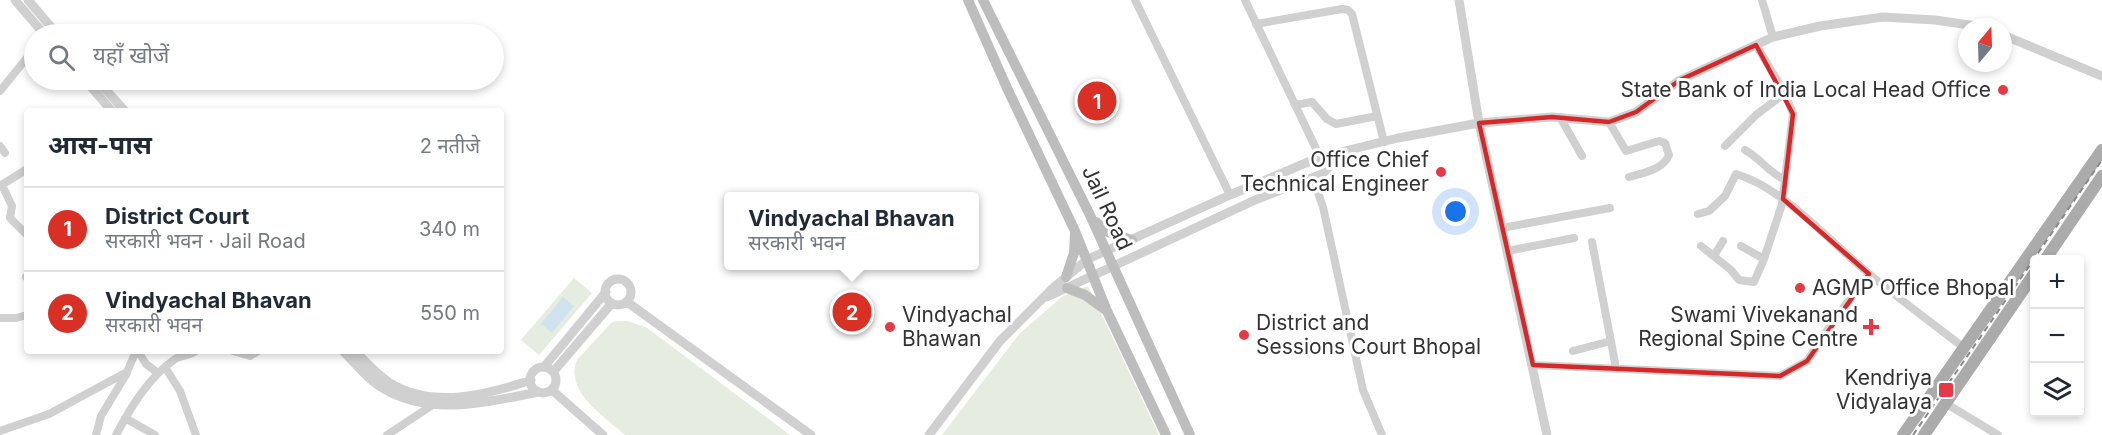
<!DOCTYPE html>
<html lang="hi">
<head>
<meta charset="utf-8">
<style>
	body { margin:0; font-family:Inter,"Noto Sans Devanagari",sans-serif; background:#f2f2f3; color:#1f2937 }
	.controls { position:absolute; right:18px; bottom:18px; display:grid; overflow:hidden; border-radius:6px; box-shadow:0 3px 9px #0003 }
	.controls button { width:54px; height:54px; display:grid; place-items:center; padding:0; border:0; border-bottom:2px solid #e0e1e3; background:#fff; color:#1f2937; font:30px sans-serif }
	.compass { position:absolute; left:1958px; top:18px; width:54px; height:54px; border-radius:50%; background:#fff; box-shadow:0 3px 9px #0003; rotate:19deg }
	.you { position:absolute; left:1456px; top:212px; width:21px; height:21px; margin:-15px; border:4px solid #fff; border-radius:50%; background:#1a73e8; box-shadow:0 0 0 9px #1a73e833 }
	.badge { display:grid; place-items:center; width:39px; height:39px; border-radius:50%; background:#d93025; color:#fff; font-size:20px; font-weight:700 }
	.pin { position:absolute; translate:-50% -50%; border:3px solid #fff; box-shadow:0 2px 6px #0006 }
	.popup { position:absolute; left:724px; top:192px; width:255px; height:78px; box-sizing:border-box; display:grid; place-content:center; border-radius:6px; background:#fff; filter:drop-shadow(0 2px 4px #0005); font-size:20px; white-space:nowrap; color:#747a83 }
	.popup b { font-size:22px; color:#1f2937 }
	.popup::after { content:''; position:absolute; left:50%; top:100%; margin-left:-12px; border:12px solid transparent; border-top-color:#fff }
	.list { margin:0; padding:0; list-style:none }
	h2 { display:flex; justify-content:space-between; align-items:center; height:78px; margin:0; padding:0 24px; font-size:26px }
	h2 small { font-size:20px; font-weight:400; color:#747a83 }
	.list li { display:grid; grid-template-columns:39px 1fr auto; gap:18px; align-items:center; box-sizing:border-box; height:84px; padding:0 24px; border-top:2px solid #e0e1e3 }
	.list b { display:block; font-size:22px; white-space:nowrap }
	.list p { margin:0; font-size:20px; white-space:nowrap; color:#747a83 }
	.list em { font-size:20px; font-style:normal; color:#747a83 }
	.icon { flex:none; width:33px; height:33px; fill:none; stroke:currentColor; stroke-width:2; stroke-linecap:round; stroke-linejoin:round }
	.map { position:relative; flex:none; width:2102px; height:435px; overflow:hidden }
	.search { position:absolute; background:#fff; box-shadow:0 3px 9px #0003; left:24px; top:24px; width:480px; height:66px; display:flex; align-items:center; gap:15px; box-sizing:border-box; padding:0 21px; border-radius:33px; color:#747a83; font-size:22px }
	.panel { position:absolute; background:#fff; box-shadow:0 3px 9px #0003; left:24px; top:108px; width:480px; height:246px; border-radius:6px }
	.map>svg:first-child { display:block }
	.green { fill:#e6ecdf }
	.water { fill:#cfe2ee }
	.lines { fill:none; stroke-linecap:round; stroke-linejoin:round }
	.minor { stroke:#d0d0d0; stroke-width:8 }
	.tertiary { stroke:#d0d0d0; stroke-width:9 }
	.secondary { stroke:#bdbdbd; stroke-width:10 }
	.primary { stroke:#ababab; stroke-width:12 }
	.rail { stroke:#888; stroke-width:2; stroke-dasharray:6 4.5; stroke-linecap:butt }
	.marked { fill:none; stroke:#d62828; stroke-width:4.5; stroke-linejoin:round }
	.poi-dot { fill:#e63946; stroke:#fff; stroke-width:2 }
	.labels { text-anchor:middle; stroke-width:6; stroke-linejoin:round; paint-order:stroke }
	.poi-label { font-size:21px; fill:#333; stroke:#fff; text-anchor:end }
	.street-label { font-size:21px; fill:#333; stroke:#fff }
</style>
</head>
<body>
<div class="map">
<svg width="2102" height="435" viewBox="0 0 2102 435">
	<rect width="100%" height="100%" fill="#fff"/>
	<!-- green -->
	<path class="green" d="M574 278 592 293 539 355 521 340Z
		M1088 286 1159 435H942L1020 333 1063 296Z
		M618 321H628L647 328 790 435H625C605 417 564 392 577 360L612 322Z"/>
	<!-- water -->
	<path class="water" d="M563 297 574 306 552 333 541 324Z"/>
	<g class="lines">
		<!-- minor -->
		<path class="minor" d="M1135 0 1230 195
			M1245 0 1320 157
			M1762 0 1773 37
			M1256 24 1342 9 1348 10 1352 14 1384 142
			M0 91 34 49
			M1295 105 1312 102 1327 119 1336 124 1377 116
			M1560 117 1582 156
			M1609 122 1626 151 1659 141 1665 143 1669 155C1664 169 1643 173 1629 177
			M0 146 5 153
			M1725 146 1756 115 1785 93
			M1745 150C1760 158 1769 173 1785 180
			M1313 178 1323 207 1363 390 1382 435
			M2 185 12 206 10 218 27 235
			M0 186 27 169
			M1698 214 1709 211 1725 196 1736 174C1784 188 1830 242 1868 273 1899 299 1932 323 1963 347
			M1502 228 1610 208
			M1592 242 1616 368
			M1701 246 1731 270 1739 280 1754 282 1764 259 1782 204 1793 114 1785 93 1756 45
			M1741 246 1764 259
			M1507 251 1574 238
			M1714 256 1723 241
			M26 277H27
			M0 318H16L27 315
			M138 351 146 364 158 373
			M233 351 250 356 258 351
			M1573 351 1611 341
			M1533 365 1780 376 1807 361 1834 320 1869 274
			M165 367 180 391 196 435
			M1945 403 1998 435
			M125 418 155 435
			M0 431 49 414 127 372 136 351
			M96 435 101 416 127 373
			M116 435C131 407 148 378 175 359 181 355 190 356 196 351
			M387 435 434 404"/>
		<!-- tertiary -->
		<path class="tertiary" d="M15 0 44 34
			M28 0 57 34
			M1459 0 1479 123 1547 435
			M2003 35 2102 76
			M85 80 112 111
			M97 80 125 111
			M605 292a13 13 0 1 1 26 0a13 13 0 1 1-26 0Z
			M1047 297 1255 200 1322 174 1345 151
			M627 302 811 435
			M343 351C356 364 368 380 384 389 431 417 488 402 538 392
			M355 351C366 362 377 375 390 383 433 409 487 395 531 380
			M544 367 606 292
			M530 380a13 13 0 1 1 26 0a13 13 0 1 1-26 0Z
			M553 372 612 303
			M552 390 603 435
			M929 435 1000 341 1054 287 1088 259 1230 195 1320 157 1398 138 1479 123 1552 117 1609 122 1636 112 1680 80 1773 37 1820 26 1883 17 1935 20 1983 27"/>
		<!-- secondary -->
		<path class="secondary" d="M968 0 1007 88 1075 231 1107 311 1166 435
			M983 0 1089 213 1190 435
			M1096 222 1108 232 1132 240
			M1066 277 1074 253 1075 234
			M1067 288 1085 295 1107 311"/>
		<!-- primary -->
		<path class="primary" d="M2045 260 2102 176
			M1903 435 2102 150
			M1924 435 2034 274"/>
		<!-- rail -->
		<path class="rail" d="M1913 435 2102 160"/>
	</g>
	<!-- marked area -->
	<path class="marked" d="M1756 45 1793 114 1783 199 1869 274 1807 361 1780 376 1533 365 1479 123 1552 117 1609 122 1636 112 1680 80Z"/>
	<!-- markers -->
	<g class="poi-dot">
		<circle cx="2003" cy="90" r="6"/>
		<circle cx="1441" cy="172" r="6"/>
		<circle cx="1800" cy="288" r="6"/>
		<circle cx="890" cy="327" r="6"/>
		<path d="M1868 318h6v6h6v6h-6v6h-6v-6h-6v-6h6z"/>
		<circle cx="1244" cy="335" r="6"/>
		<rect x="1938" y="382" width="16" height="16" rx="3"/>
	</g>
	<g class="labels">
		<!-- poi labels -->
		<g class="poi-label">
			<text x="1991" y="97">State Bank of India Local Head Office</text>
			<text x="1429" y="167">Office Chief<tspan x="1429" dy="24">Technical Engineer</tspan></text>
			<text x="1812" y="295" text-anchor="start">AGMP Office Bhopal</text>
			<text x="902" y="322" text-anchor="start">Vindyachal<tspan x="902" dy="24">Bhawan</tspan></text>
			<text x="1858" y="322">Swami Vivekanand<tspan x="1858" dy="24">Regional Spine Centre</tspan></text>
			<text x="1256" y="330" text-anchor="start">District and<tspan x="1256" dy="24">Sessions Court Bhopal</tspan></text>
			<text x="1932" y="385">Kendriya<tspan x="1932" dy="24">Vidyalaya</tspan></text>
		</g>
		<!-- street labels -->
		<g class="street-label">
			<text transform="translate(1107 208) rotate(65)" y="7">Jail Road</text>
		</g>
	</g>
</svg>
<div class="controls">
<button>+</button>
<button>−</button>
<button><svg class="icon" aria-label="layers" viewBox="0 0 24 24"><path d="M12 4l9 5-9 5-9-5zM3 14l9 5 9-5"/></svg></button>
</div>
<svg class="compass" viewBox="-18 -18 36 36"><path d="M0-13l5 13h-10z" fill="#e53935"/><path d="M0 13l5-13h-10z" fill="#747a83"/></svg>
<div class="you"></div>
<div class="pin badge" style="left:1097px;top:101px">1</div>
<div class="pin badge" style="left:852px;top:312px">2</div>
<div class="popup"><b>Vindyachal Bhavan</b>सरकारी भवन</div>
<div class="search"><svg class="icon" aria-label="search" viewBox="0 0 24 24"><circle cx="10" cy="10" r="6"/><path d="M15 15l6 6"/></svg>यहाँ खोजें</div>
<section class="panel">
<h2>आस-पास<small>2 नतीजे</small></h2>
<ul class="list">
<li><span class="badge">1</span><div><b>District Court</b><p>सरकारी भवन · Jail Road</p></div><em>340 m</em></li>
<li><span class="badge">2</span><div><b>Vindyachal Bhavan</b><p>सरकारी भवन</p></div><em>550 m</em></li>
</ul>
</section>
</div>
</body>
</html>
